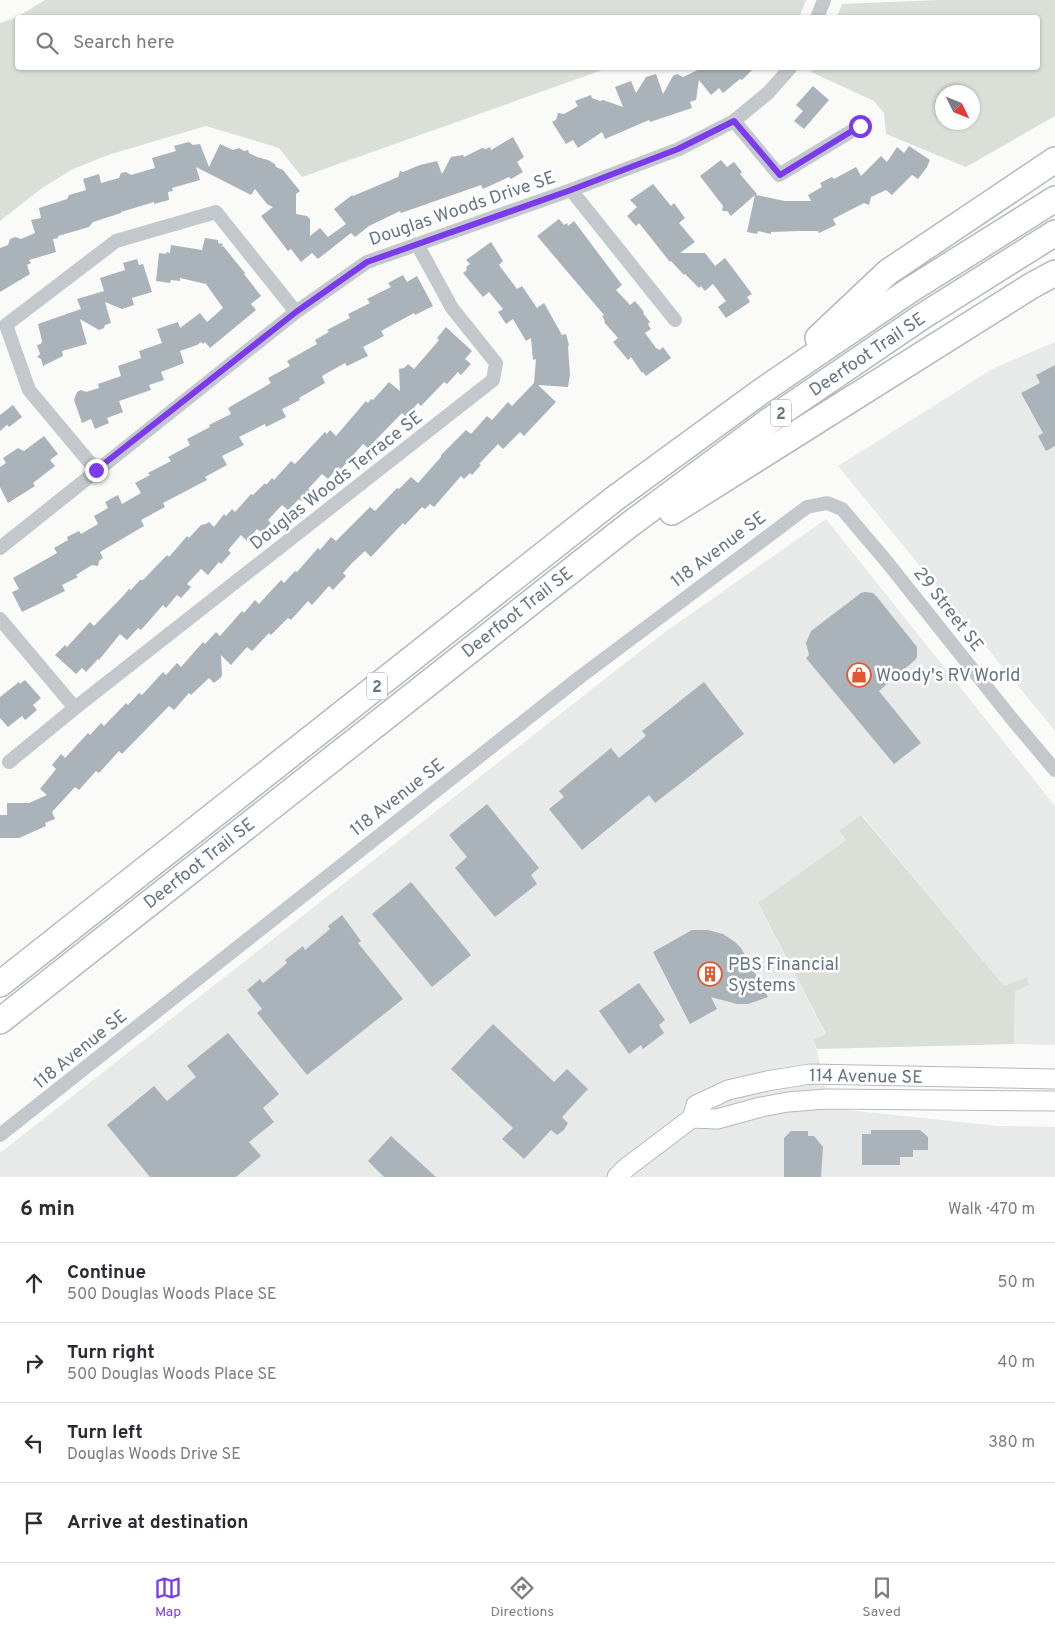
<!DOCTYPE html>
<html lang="en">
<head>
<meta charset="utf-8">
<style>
	body { margin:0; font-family:Overpass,sans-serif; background:#f2f2f3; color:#2b2b33 }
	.compass { position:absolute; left:935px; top:85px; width:45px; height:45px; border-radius:50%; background:#fff; box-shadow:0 1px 4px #0004; rotate:133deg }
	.stop { position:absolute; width:15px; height:15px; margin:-11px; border:4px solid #7c3aed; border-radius:50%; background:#fff }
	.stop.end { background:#7c3aed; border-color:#fff; box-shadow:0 1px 5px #0008 }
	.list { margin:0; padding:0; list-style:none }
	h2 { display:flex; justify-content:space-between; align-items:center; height:65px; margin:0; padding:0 20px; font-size:21px }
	h2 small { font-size:16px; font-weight:400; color:#7c7c81 }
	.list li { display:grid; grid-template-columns:32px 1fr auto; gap:15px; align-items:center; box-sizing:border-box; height:80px; padding:0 20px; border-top:1px solid #e1e1e2 }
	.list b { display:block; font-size:19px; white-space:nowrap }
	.list p { margin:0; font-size:16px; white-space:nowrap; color:#7c7c81 }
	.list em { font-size:16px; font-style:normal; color:#7c7c81 }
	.icon { flex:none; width:28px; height:28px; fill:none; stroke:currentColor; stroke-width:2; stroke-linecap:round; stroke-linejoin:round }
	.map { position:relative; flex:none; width:1055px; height:1177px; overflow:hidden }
	.search { position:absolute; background:#fff; box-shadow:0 1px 4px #0004; left:15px; right:15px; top:15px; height:55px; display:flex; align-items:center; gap:12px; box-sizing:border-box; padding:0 18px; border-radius:5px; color:#7c7c81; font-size:19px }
	.sheet { height:385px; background:#fff }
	nav { display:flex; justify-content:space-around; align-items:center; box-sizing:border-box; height:70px; border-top:1px solid #e1e1e2; background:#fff; font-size:14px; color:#7c7c81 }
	nav a { display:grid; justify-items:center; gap:2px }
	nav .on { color:#7c3aed }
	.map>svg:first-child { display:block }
	.built { fill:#e8e9e9 }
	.green { fill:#dadfd7; fill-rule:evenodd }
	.building { fill:#aab3b9 }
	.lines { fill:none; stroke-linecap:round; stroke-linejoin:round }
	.secondary-casing { stroke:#b3babf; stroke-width:21 }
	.motorway-casing { stroke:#b4b9bd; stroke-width:28 }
	.minor { stroke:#c3c8cc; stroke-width:14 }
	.secondary { stroke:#fff; stroke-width:19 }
	.motorway { stroke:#fff; stroke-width:25 }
	.route { stroke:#7c3aed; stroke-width:6 }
	.labels { text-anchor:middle; stroke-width:5; stroke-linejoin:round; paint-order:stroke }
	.shield { fill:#fff; stroke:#939fa8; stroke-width:1 }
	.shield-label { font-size:16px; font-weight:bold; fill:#657683 }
	.street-label { font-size:18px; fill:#657683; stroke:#fff }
	.poi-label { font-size:18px; fill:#657683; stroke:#fff; text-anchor:start }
</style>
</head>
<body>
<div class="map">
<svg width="1055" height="1177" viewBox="0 0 1055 1177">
	<rect width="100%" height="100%" fill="#fafaf8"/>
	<!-- built -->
	<path class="built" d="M1055 342V731L838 466 994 368Z
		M826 519 1055 806V1045L1014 1044 1015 991 1026 977 1004 987 862 815 839 831 846 840 758 904 826 1035 813 1041 817 1050 829 1108 998 1126 1055 1127V1177H0V1153L661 635Z"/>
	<!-- green -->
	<path class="green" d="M45 0H806L799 18H18V68H608L302 177 279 148 206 126 108 155 73 169 42 188 0 221V23L17 17Z
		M940 0H1055V116L966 167 886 134 884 113 874 101 811 72 813 68H1038V18L837 17 842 4ZM972 92V122H942V92Z
		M861 815 1004 986 1027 977 1029 985 1015 991 1014 1044 817 1049 813 1040 826 1034 758 903 846 840 839 831Z"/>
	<!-- building -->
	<path class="building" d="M702 68H754L742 80 740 79 723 93 719 88 711 95 699 80 696 100 690 102 692 108 650 122 649 120 605 139 602 132 578 148 573 140 566 144 552 122 556 120 558 113 564 114 578 106 575 101 591 95 592 98 600 101 603 100 623 107 615 87 631 81 636 93 646 77 656 74 663 94 673 76 677 74 683 77Z
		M813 86 829 100 804 129 794 121 803 111 796 105Z
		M513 137 524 157 517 162 523 172 511 179 509 177 483 189 481 185 401 213 400 211 369 226 355 237 351 233 318 259 312 253 301 262 291 249 288 251 261 216 273 207 267 204 255 189 251 195 196 167 200 180 172 188 173 191 168 192 169 200 154 204V202L121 212V213L93 222 89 227 58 236V238L53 239 56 252 29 260 31 263 27 265 30 274 0 292V248L8 245 10 239 15 237 21 239 35 233 31 220 41 218 39 208 67 199 69 195 86 190 83 179 99 174 101 183 119 178 121 173 126 172 131 175 155 168 152 158 176 151 174 146 189 142 193 145 200 144 209 167 220 144 233 150 239 148 244 151 248 150 249 153 257 157 268 160 275 164 276 167 283 170 300 191 296 194V214L307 216 310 219V236L320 228 328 237 346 224 334 209 352 195 353 196 398 177 400 171 403 172 420 165 437 161 442 174 451 157 463 155 464 157 482 148 486 149 490 147 491 150Z
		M909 146 930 160 927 167 918 179 912 175 892 195 886 190 871 197 869 205 864 203 833 219 836 225 819 233 818 231H799L771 232V234L758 231 757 234 747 232 755 195 731 216 727 211H722L723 206 700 176 721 160 727 167 734 162 742 172 740 174 757 194 756 195 785 201H811L808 195 822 187 820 183 832 177 834 179 856 167 861 176 881 156 887 162 897 147 904 153Z
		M653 184 671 206 674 203 685 218 679 223 695 242 680 253H705L715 266 725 258 752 294 747 297 750 302 726 318 718 307 726 301 713 284 705 291 701 286 699 288 685 274 684 275 671 261 670 262 639 223 636 226 627 216 637 207 630 200Z
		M559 219 564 225 567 223 568 226 574 221 622 285 616 290 630 305 635 301 644 312 643 313 650 322 648 324 651 329 645 333 656 348 660 350 663 347 671 358 646 376 643 372 642 373 631 357 628 360 613 342 618 338 604 322 605 321 602 316 604 315 537 236Z
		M205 238 218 240V243L223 244 221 247 223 246 245 273 244 274 261 296 251 304 256 310 210 348 205 342 203 344 201 342 197 345 180 351 184 363 161 372 164 380 149 385 151 390 119 401 123 412 107 418 109 423 95 429 91 419 82 423 74 400 77 392 81 390 86 392 99 388 98 384 121 376 118 366 141 358 139 351 162 343 157 329 178 322 180 328 200 313 207 322 223 308 206 284 180 278V281L171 280 170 283 156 281 159 253 166 254V252L170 253 171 245 202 250Z
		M491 242 503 261 499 265 517 289 522 286 537 308 544 303 562 335 566 334 569 345 568 347 570 375 568 387 538 385 556 402 524 436 520 432 503 449 498 444 479 464 481 465 472 475 470 473 464 479 461 476 434 507 430 504 425 509 422 507 405 525 403 523 371 557 365 551 352 563 343 573 346 576 333 590 329 586 312 605 308 601 291 620 288 618 271 635 269 633 252 651 247 647 231 665 221 655 222 676 219 679 214 683 209 678 191 695 189 693 174 710 169 706 122 754 119 751 99 773 96 771 79 790 75 787 52 812 55 819 45 823 46 826 19 838H0V815H7V803H29L47 795 40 789 56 769 52 765 61 754 65 758 88 733 90 735 101 723 104 726 126 703 128 705 139 693 142 695 163 672 166 675 177 663 181 667 203 642 205 644 216 632 220 636 242 611 244 613 255 600 259 604 281 580 284 583 295 571 297 572 318 548 320 550 331 537 336 541 370 507 375 511 397 488 399 489 411 477 418 483 441 457V455L466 430 471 434 487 416 492 420 508 402 512 406 534 383 536 359 533 360 531 338 526 341 513 319 506 324 498 312 503 309 489 292 483 297 463 273 467 270 466 267 470 264 466 260Z
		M137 259 139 265 143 264 152 292 132 298 134 305 122 309 105 302 111 323 105 325 104 328 99 330 80 319 87 344 62 351 63 356 43 366 41 359 37 357 40 354 37 345 41 344 42 341 38 324 81 309 77 299 104 291 100 278 125 270 123 263Z
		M403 275 407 282 417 276 433 306 415 315 414 313 381 331 384 336 363 347 368 356 347 366 345 363 322 376 325 383 299 398 300 400 282 409 286 417 266 427 265 424 239 437 244 445 222 456 227 465 205 477 207 480 163 503 165 507 141 520 144 526 100 552 103 558 99 561 98 566 92 565 76 575 78 577 62 585 65 591 22 612 12 592 19 589 13 578 57 553 54 548 68 540 67 537 79 531 81 534 98 524 94 516 108 508 105 502 118 495 122 504 141 493 135 483 150 475 148 473 171 461 168 457 190 445 187 439 210 427 209 425 231 414 228 408 271 383 268 378 290 366 287 361 317 344 315 340 329 332 327 330 350 318 348 314 370 303 367 299 391 287 388 283Z
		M446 327 472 351 465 359 471 364 461 375 458 372 447 384 444 382 421 406 418 403 406 417 402 413 368 448 363 444 341 469 338 467 328 479 322 474 308 489 310 490 301 501 299 499 288 510 282 505 268 520 271 523 262 533 257 529 247 541 241 535 228 550 231 553 221 564 219 562 208 575 201 569 187 584 191 587 181 598 177 595 166 608 163 605 141 630 138 628 127 640 120 634 99 660 98 659 86 672 82 668 76 674 55 655 65 645 67 647 90 622 94 626 124 595 129 589 131 590 140 580H143L167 555 169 557 187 536 189 538 201 525 206 524 209 522 214 527 224 514 226 516 232 509 235 512 251 494 253 495 264 484H267L272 478 274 480 291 461 295 464 325 432 327 434 330 430 336 436 366 401 368 403 371 399 373 400 389 382 400 391 399 369 404 368 408 364 414 369 434 346 439 340 437 338Z
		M1055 365V446L1046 451 1038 436 1043 433 1021 393 1040 383 1036 375Z
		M13 405 22 417 9 427 7 425 0 431V415Z
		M44 436 58 454 50 460 55 466 33 483 35 486 8 503 0 487V467L6 463 3 458 18 448 24 451Z
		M865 592 873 593 877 597 917 647V657L915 660 879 691 921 743 894 764 806 658 809 655 806 643 811 631 861 593Z
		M25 680 41 698 33 705 37 710 25 720 22 716 8 727 0 718V697L19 682 20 684Z
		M704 682 744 734 655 803 649 795 582 850 549 809 564 797 559 791 611 748 619 758 646 736 642 731Z
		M487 804 539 868 531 875 537 884 495 917 455 868 467 857 449 835Z
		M411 882 471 955 432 987 372 914Z
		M342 915 361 941 358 943 403 999 307 1075 257 1013 262 1009 247 990 260 979 263 983 287 963 285 960 303 946 305 950 330 929 328 926Z
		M692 930H708L723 934 735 942 741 948 768 997 748 1004H737L711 997 717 1009 690 1024 653 952Z
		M639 983 665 1020 659 1025 664 1033 643 1049 641 1045 629 1054 599 1011Z
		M493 1024 554 1082 567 1069 588 1089 562 1117 568 1123 564 1130 557 1135 551 1130 524 1159 502 1139 513 1128 451 1069Z
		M228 1033 279 1094 263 1108 274 1122 249 1142 261 1156 236 1177H150L107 1125 154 1086 167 1101 196 1077 187 1066Z
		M871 1130H920L928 1137V1150H913V1157H900V1165H862V1134H871Z
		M791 1131H808V1136H814L823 1147 821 1177H784V1138Z
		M391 1136 436 1177H384L368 1161Z"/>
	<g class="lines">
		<!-- secondary casing -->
		<g class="secondary-casing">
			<path id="secondary" d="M692 1118 717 1119 761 1107 788 1102 826 1099 1055 1101
				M617 1177 626 1168 692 1118 696 1105 728 1090 767 1081 810 1074 1055 1079"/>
		</g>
		<!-- motorway casing -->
		<g class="motorway-casing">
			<path id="motorway" d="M818 338 888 272 1055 160
				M672 512 1031 286 1055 273
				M0 984 614 499 759 393 910 290 1055 199
				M0 1021 629 525 773 418 923 316 1055 233"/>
		</g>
		<!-- minor -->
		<path class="minor" d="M817 18 824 0
			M734 121 779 175 860 126
			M571 190 675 320
			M96 470 29 390 6 325 116 241 216 212 296 312
			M0 548 296 312 367 262 571 190 679 149 734 121 768 93 790 68
			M0 619 75 708 493 380 496 363 452 308 417 244
			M9 762 75 708
			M0 1135 580 677 807 507 827 503 842 509 887 562 1012 719 1055 770"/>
		<!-- secondary -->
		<use href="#secondary" class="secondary"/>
		<!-- motorway -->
		<use href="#motorway" class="motorway"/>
	</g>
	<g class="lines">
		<!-- route -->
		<path class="route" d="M96 470 296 312 367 262 571 190 678 149 734 121 780 175 860 126"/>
	</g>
	<!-- icons -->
	<defs>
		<g id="shop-ring" transform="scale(1.25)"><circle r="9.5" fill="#fff" stroke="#e4572e" stroke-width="1.5"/><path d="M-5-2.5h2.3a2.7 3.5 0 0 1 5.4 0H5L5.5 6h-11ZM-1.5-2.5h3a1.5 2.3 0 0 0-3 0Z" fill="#e4572e"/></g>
		<g id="building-ring" transform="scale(1.25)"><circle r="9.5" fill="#fff" stroke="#e4572e" stroke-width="1.5"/><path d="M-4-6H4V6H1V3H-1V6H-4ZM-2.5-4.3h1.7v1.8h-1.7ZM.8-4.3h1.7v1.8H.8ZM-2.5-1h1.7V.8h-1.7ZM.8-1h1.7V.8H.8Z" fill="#e4572e"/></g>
	</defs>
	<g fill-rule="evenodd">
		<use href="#shop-ring" x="859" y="675"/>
		<use href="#building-ring" x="710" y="974"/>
	</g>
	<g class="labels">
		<!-- shield labels -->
		<g class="shield">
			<rect x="771" y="399.5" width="20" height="27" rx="4"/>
			<rect x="367" y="672.5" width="20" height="27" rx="4"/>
		</g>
		<g class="shield-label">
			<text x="781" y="419">2</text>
			<text x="377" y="692">2</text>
		</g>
		<!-- street labels -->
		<g class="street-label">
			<text transform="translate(462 208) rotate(-19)" y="6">Douglas Woods Drive SE</text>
			<text transform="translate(867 354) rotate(-34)" y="6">Deerfoot Trail SE</text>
			<text transform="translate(336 480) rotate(-38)" y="6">Douglas Woods Terrace SE</text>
			<text transform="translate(718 549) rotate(-37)" y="6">118 Avenue SE</text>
			<text transform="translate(949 609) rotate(52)" y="6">29 Street SE</text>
			<text transform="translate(517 612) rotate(-38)" y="6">Deerfoot Trail SE</text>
			<text transform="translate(397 797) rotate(-38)" y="6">118 Avenue SE</text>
			<text transform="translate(199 863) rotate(-38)" y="6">Deerfoot Trail SE</text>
			<text transform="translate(80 1049) rotate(-39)" y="6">118 Avenue SE</text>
			<text transform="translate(866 1076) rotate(1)" y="6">114 Avenue SE</text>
		</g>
		<!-- poi labels -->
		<g class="poi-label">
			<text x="876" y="681">Woody's RV World</text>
			<text x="728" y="970">PBS Financial<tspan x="728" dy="21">Systems</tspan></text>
		</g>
	</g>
</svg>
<svg class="compass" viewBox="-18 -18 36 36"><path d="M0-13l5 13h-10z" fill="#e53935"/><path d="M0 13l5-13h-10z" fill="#7c7c81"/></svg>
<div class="stop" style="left:860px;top:126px"></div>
<div class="stop end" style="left:96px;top:470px"></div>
<div class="search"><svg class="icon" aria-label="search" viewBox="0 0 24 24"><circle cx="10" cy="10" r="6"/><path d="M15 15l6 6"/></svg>Search here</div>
</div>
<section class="sheet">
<h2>6 min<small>Walk · 470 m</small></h2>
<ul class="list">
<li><svg class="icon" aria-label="ahead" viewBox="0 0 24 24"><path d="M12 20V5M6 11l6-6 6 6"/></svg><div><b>Continue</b><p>500 Douglas Woods Place SE</p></div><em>50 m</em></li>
<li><svg class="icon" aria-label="right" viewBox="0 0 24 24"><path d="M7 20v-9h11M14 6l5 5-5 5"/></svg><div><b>Turn right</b><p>500 Douglas Woods Place SE</p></div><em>40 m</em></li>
<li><svg class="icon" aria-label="left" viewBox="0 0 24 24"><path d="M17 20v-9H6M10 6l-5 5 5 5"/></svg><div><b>Turn left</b><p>Douglas Woods Drive SE</p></div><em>380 m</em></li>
<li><svg class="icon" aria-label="arrive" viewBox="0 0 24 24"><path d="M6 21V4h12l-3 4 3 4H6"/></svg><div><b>Arrive at destination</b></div></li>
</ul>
</section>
<nav>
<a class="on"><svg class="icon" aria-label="map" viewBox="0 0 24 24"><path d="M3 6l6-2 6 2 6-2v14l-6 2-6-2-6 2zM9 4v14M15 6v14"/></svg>Map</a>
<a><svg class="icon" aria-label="directions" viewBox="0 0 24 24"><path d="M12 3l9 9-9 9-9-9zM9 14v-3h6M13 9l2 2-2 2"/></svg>Directions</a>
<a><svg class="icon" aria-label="saved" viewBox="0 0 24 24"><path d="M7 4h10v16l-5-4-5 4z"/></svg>Saved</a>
</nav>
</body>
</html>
